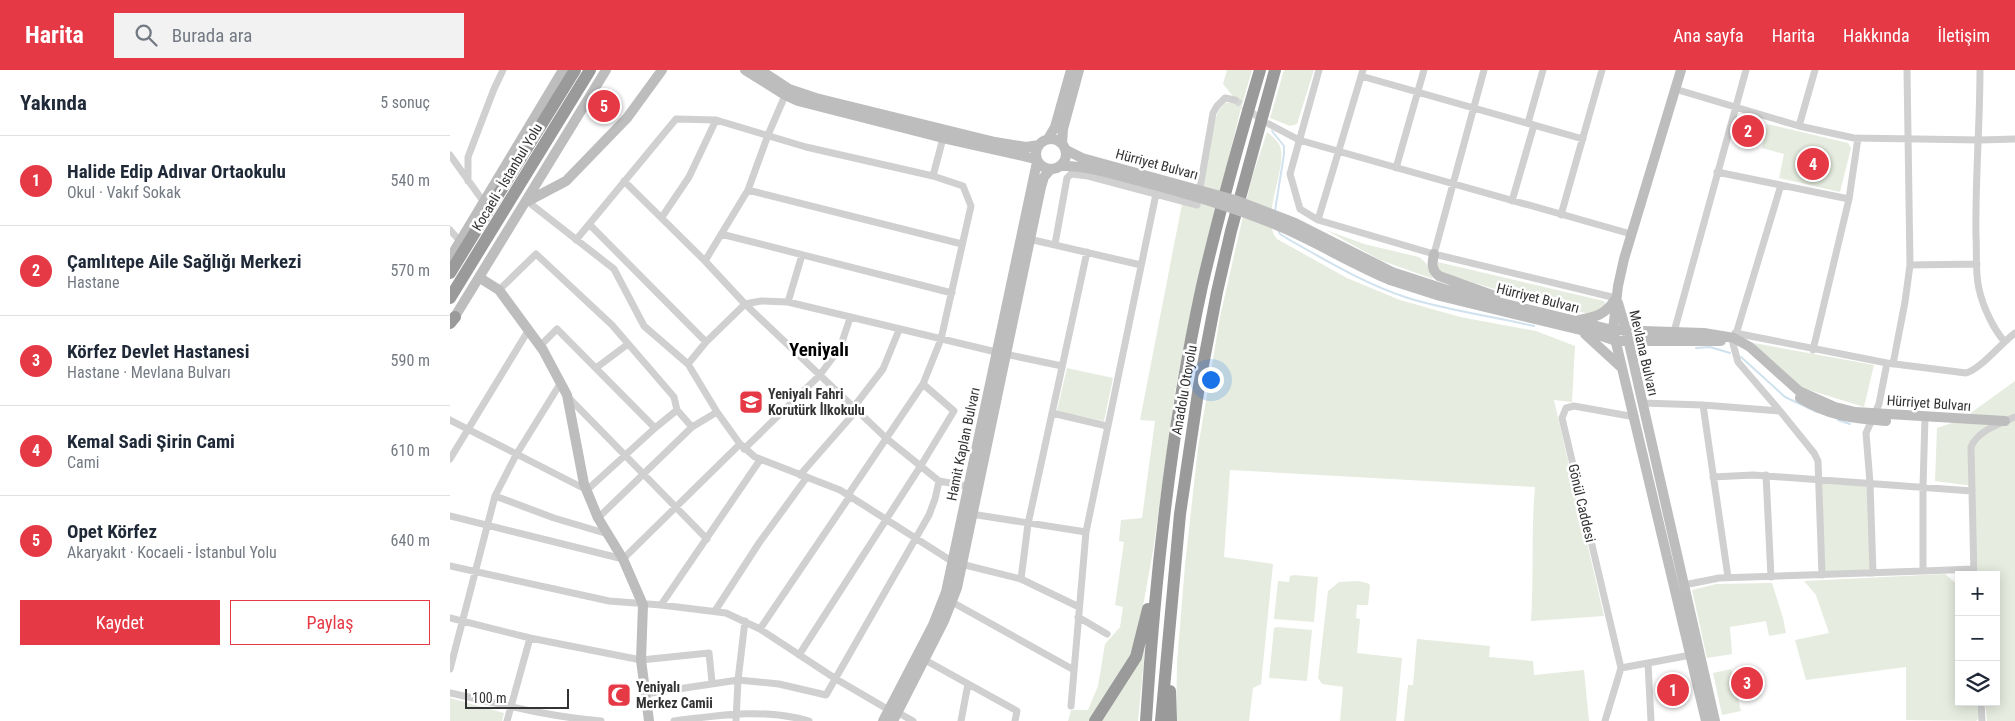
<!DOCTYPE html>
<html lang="tr">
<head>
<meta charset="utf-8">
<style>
	body { margin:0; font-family:"Roboto Condensed",sans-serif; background:#f2f2f3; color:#1f2937 }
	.controls { position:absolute; right:15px; bottom:15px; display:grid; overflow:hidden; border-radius:0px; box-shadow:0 2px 12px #0003 }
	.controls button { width:45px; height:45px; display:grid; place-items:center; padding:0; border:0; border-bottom:1px solid #e0e1e3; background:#fff; color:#1f2937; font:25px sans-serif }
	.scale { position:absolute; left:15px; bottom:12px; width:104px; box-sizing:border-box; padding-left:5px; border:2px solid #333; border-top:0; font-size:14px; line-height:18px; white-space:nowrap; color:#333; -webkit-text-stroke:4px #fff; paint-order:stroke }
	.you { position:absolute; left:760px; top:309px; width:18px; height:18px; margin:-12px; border:4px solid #fff; border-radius:50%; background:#1a73e8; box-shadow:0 0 0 8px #1a73e833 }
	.badge { display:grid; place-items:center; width:32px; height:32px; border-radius:50%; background:#e63946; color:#fff; font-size:16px; font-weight:700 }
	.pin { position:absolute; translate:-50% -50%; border:2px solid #fff; box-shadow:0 1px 5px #0006 }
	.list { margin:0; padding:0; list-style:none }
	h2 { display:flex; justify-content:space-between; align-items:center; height:65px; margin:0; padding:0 20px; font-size:21px }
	h2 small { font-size:16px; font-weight:400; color:#747a83 }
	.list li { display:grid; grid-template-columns:32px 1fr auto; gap:15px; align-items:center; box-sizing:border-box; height:90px; padding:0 20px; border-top:1px solid #e0e1e3 }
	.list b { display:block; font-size:19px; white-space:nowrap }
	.list p { margin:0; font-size:16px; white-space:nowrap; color:#747a83 }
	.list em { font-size:16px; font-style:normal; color:#747a83 }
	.actions { display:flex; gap:10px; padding:15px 20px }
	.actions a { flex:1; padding:11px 0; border:1px solid #e63946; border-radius:0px; text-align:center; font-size:18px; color:#e63946 }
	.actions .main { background:#e63946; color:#fff }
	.icon { flex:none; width:28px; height:28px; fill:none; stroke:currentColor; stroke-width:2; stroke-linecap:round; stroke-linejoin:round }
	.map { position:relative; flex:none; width:1565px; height:651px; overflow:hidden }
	header { display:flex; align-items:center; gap:30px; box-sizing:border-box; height:70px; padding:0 25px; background:#e63946; color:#fff }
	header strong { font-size:24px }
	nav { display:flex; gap:28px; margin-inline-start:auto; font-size:18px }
	.search { width:350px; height:45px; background:#f2f2f3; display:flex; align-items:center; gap:12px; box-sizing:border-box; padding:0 18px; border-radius:0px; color:#747a83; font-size:19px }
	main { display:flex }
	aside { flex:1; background:#fff }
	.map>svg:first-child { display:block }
	.green { fill:#e6ecdf }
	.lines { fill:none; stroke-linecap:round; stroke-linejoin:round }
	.stream { stroke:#cfe2ee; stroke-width:2 }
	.street-tunnel { stroke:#d6d6d6; stroke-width:7; stroke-dasharray:7 3.5; stroke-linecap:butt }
	.street { stroke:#d0d0d0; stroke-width:7 }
	.secondary { stroke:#bdbdbd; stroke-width:10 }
	.highway { stroke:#9a9a9a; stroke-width:12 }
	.secondary-bridge { stroke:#bdbdbd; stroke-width:10 }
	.labels { text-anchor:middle; stroke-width:5; stroke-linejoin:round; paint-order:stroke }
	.street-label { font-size:14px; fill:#333; stroke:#fff }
	.poi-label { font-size:14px; font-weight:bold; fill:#333; stroke:#fff; text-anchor:start }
	.district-label { font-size:19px; font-weight:bold; fill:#000; stroke:#fff }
</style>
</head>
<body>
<header>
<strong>Harita</strong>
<div class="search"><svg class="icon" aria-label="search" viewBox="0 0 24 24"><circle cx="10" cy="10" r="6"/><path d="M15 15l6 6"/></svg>Burada ara</div>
<nav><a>Ana sayfa</a><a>Harita</a><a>Hakkında</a><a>İletişim</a></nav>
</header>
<main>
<aside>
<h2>Yakında<small>5 sonuç</small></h2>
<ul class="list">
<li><span class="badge">1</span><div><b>Halide Edip Adıvar Ortaokulu</b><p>Okul · Vakıf Sokak</p></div><em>540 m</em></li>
<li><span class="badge">2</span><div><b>Çamlıtepe Aile Sağlığı Merkezi</b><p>Hastane</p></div><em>570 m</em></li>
<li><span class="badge">3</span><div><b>Körfez Devlet Hastanesi</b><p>Hastane · Mevlana Bulvarı</p></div><em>590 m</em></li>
<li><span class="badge">4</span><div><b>Kemal Sadi Şirin Cami</b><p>Cami</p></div><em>610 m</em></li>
<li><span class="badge">5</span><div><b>Opet Körfez</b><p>Akaryakıt · Kocaeli - İstanbul Yolu</p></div><em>640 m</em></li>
</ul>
<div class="actions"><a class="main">Kaydet</a><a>Paylaş</a></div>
</aside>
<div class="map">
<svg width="1565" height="651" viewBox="0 0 1565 651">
	<rect width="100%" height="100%" fill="#fff"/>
	<!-- green -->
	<path class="green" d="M777 0H802L790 42 741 240 725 322 703 481 685 580 640 651H618L621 640H638L648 616 655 574 670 557 673 537 665 535 674 472 669 471 671 450 692 448 705 351 690 350 732 134 749 138 764 52 769 40 775 33H782L786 30 773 14Z
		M834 0H864L847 54 840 56 820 48Z
		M1317 54 1398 73 1401 78 1390 122 1329 108 1334 84 1312 78Z
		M817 62C822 66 827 70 830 76 838 98 809 148 827 169L897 208 950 230 1010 247 1086 261 1125 276 1122 332 1104 330 1154 546 1081 551C1084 506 1081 461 1085 417L780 400 774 487 823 494 811 614 803 618 799 651H726L727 592 735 495 748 378 770 247 801 111Z
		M876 160 914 174 969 187 976 193 983 209 930 190Z
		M988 192 1154 231 1156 236 1142 243H1135L1064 225 992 203 988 200Z
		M1304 273 1424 295 1414 337 1353 318 1306 277Z
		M617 298 663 308 654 351 607 341Z
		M1565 311V651H1537L1535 632H1546V505H1528L1523 416 1485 411 1487 358 1511 350Z
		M1370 409 1420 413 1423 503 1372 505Z
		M1495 504 1509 516V632H1527L1529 648 1526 651 1456 650V597L1356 610 1345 570 1379 563 1366 525 1354 511Z
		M844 505 868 507 864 552 824 549 828 511 839 512 840 506Z
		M908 511 917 513 920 515 918 535H907L906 548 910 549 907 583 952 588 946 651H890L893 617 872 614 868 608 878 521 889 512Z
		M1322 513 1333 548 1336 563 1319 566 1316 551 1280 557 1282 584 1257 588 1242 520 1266 514Z
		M827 557 862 560 857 611 819 608 824 558Z
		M967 569 1040 576 1039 587 1083 591 1084 605 1134 600 1139 651H954L958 615H963Z
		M695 578 688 651H650L687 595Z
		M1281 599 1291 641 1272 645 1263 603Z
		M0 628 54 643 52 651H0Z"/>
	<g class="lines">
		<!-- stream -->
		<path class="stream" d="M822 61 834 76V84L825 141
			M828 160 830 164 838 169C877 191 915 214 958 228 1000 241 1042 246 1084 256
			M1246 278 1260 277 1280 283
			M1291 287 1335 327 1367 342
			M1388 350 1400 354"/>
		<!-- street-tunnel -->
		<path class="street-tunnel" d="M785 30 812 50"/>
		<!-- street -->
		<path class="street" d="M869 0 840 104 850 139 868 150 984 184 1166 228
			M1530 0C1530 55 1525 110 1526 166 1527 183 1525 202 1529 219 1533 237 1543 258 1554 271
			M911 6 1133 69
			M1225 19 1349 56 1404 68 1530 70 1565 69
			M337 21 318 65 298 120 255 191 295 234 436 368 489 411 522 417
			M1078 53 1093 0
			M819 54 849 70 1181 164
			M1349 56 1365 0
			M0 85 33 131
			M946 98 974 0
			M1267 102 1399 129
			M483 106 493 68
			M18 111V87L44 19 53 0
			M174 111 255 191
			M298 120 512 174
			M77 131 164 199 194 256 238 294 267 342 290 374 305 387 390 420 503 492 571 509 629 537
			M1062 131 1084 55
			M1111 145 1152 0
			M212 147 239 107 266 50
			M868 150 913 0
			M140 155 256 272
			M0 160 10 171
			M271 164 502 223
			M579 169 691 195
			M126 170 226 49 266 50 356 77 483 106 513 116 521 136 491 269 473 314 398 425
			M605 174 617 108 621 104 638 106 747 135 763 43 767 36 775 28 785 30
			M984 184 1034 0
			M1460 195 1527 194
			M49 220 86 184 162 255 224 327 227 340 242 357
			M338 232 352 185
			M1224 262 1296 0
			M1285 263 1437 293 1516 303C1532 298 1550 274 1565 263
			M90 276 107 259 205 358
			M1363 280 1399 129 1408 68
			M555 284 612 296
			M238 294 256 272 295 234 311 231 338 232 546 282
			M1443 294 1455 232 1460 195 1457 0
			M146 298 178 274
			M117 326 257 469
			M1192 333 1253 335 1330 341 1364 383 1368 391 1372 505
			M1253 335 1278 507
			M403 338 433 299 449 260
			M1330 341 1288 292 1283 274 1331 115
			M602 343 657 356
			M0 350 137 420 205 358 227 340
			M294 379 369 306 390 278 400 248
			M0 389 78 261
			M350 405 406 341
			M1316 405 1321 507
			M1263 407 1303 405 1522 421 1524 505
			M1522 421 1521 377C1528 360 1550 354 1565 347
			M45 426 104 448 158 464
			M521 444 636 462
			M0 446 173 489 290 374
			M148 448 242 357 267 342
			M0 496 159 531 211 535 276 543 310 559 386 609 439 640 447 642 463 651
			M1473 501 1524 499
			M1423 503 1420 413 1416 363 1429 334 1437 293
			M571 509 578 454 637 182
			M1234 515 1269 508 1473 501V417L1475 347
			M502 532 624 600
			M211 535 310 390
			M265 541 309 473 357 407
			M628 547 657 564
			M0 548 80 568 191 590 259 583 262 612
			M310 559 400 426
			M349 585 470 397 504 341 473 314
			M475 590 567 641 565 651
			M1198 593 1201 651
			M1171 598 1112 348 1116 338 1124 336 1185 347
			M0 599 45 426 66 385 110 314
			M0 623C50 634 100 647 151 651
			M195 624 288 610 329 614 376 625 479 445 485 429 489 411
			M1531 632 1532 651
			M621 636 636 462 706 124
			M57 651 80 568
			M224 651C270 645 313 638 359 651
			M286 651 288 610 295 551
			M511 651 518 614
			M1155 651 1171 598 1241 585"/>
		<!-- secondary -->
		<path class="secondary" d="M295 0 335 25 348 31 493 68 586 89
			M310 0 339 19 366 28 545 72 576 77 589 75
			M1231 0 1174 189 1168 216 1163 260 1256 651
			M586 84a15 15 0 1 1 30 0a15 15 0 1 1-30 0Z
			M598 69 605 57 621 0
			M612 74 613 59 629 0
			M78 131 116 111 177 48 212 0
			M984 184C982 193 981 200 989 206L1045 226
			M0 188 113 0
			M942 202 994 219 1163 260 1254 263 1284 268 1300 277 1349 321 1385 337 1405 342 1555 351
			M30 208 49 220 93 280 117 325 134 414 148 448 173 489 193 535 191 590 199 651
			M940 210 990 226 1143 263 1166 271H1271
			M1168 233 1176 260 1265 651
			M1129 250C1145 247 1155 245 1164 231
			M1 253 156 0
			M1135 264 1172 298
			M1350 328C1379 346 1403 349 1436 351
			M433 651 483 555 496 522 587 92
			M443 651 494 551 507 518 591 117 594 107 600 100"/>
		<!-- highway -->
		<path class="highway" d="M0 203 125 0
			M0 228 140 0
			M0 253 5 247
			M720 621 721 651
			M645 651 686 587 698 539
			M696 651C705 506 721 358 752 216 769 143 789 71 810 0
			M711 651 730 444 749 316 767 222 781 161 825 0"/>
		<!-- secondary-bridge -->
		<path class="secondary-bridge" d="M616 80 632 88 785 130 845 153 942 202
			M611 96C638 95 664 105 689 111 737 124 785 137 831 157 868 173 902 194 940 210"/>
	</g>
	<!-- icons -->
	<defs>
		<g id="school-square" transform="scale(1.25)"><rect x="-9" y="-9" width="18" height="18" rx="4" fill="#e63946" stroke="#fff"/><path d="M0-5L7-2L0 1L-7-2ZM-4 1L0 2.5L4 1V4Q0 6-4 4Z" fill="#fff"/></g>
		<g id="mosque-square" transform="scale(1.25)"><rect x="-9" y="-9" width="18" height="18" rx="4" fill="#e63946" stroke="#fff"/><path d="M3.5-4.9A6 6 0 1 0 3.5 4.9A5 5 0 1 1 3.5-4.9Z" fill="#fff"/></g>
	</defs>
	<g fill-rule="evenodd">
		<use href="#school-square" x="301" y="332"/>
		<use href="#mosque-square" x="169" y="625"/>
	</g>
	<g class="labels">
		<!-- street labels -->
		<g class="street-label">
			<text transform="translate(707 94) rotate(15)" y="5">Hürriyet Bulvarı</text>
			<text transform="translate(57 107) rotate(-59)" y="5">Kocaeli - İstanbul Yolu</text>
			<text transform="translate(1088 228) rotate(14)" y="5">Hürriyet Bulvarı</text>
			<text transform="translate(1194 283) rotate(77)" y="5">Mevlana Bulvarı</text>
			<text transform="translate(734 320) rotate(-80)" y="5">Anadolu Otoyolu</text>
			<text transform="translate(1479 333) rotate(4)" y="5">Hürriyet Bulvarı</text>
			<text transform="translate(513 374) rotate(-78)" y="5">Hamit Kaplan Bulvarı</text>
			<text transform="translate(1132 433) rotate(77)" y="5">Gönül Caddesi</text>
		</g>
		<!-- poi labels -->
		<g class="poi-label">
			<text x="318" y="329">Yeniyalı Fahri<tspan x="318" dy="16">Korutürk İlkokulu</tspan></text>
			<text x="186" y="622">Yeniyalı<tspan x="186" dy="16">Merkez Camii</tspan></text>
		</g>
		<!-- district labels -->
		<g class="district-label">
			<text x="369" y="286">Yeniyalı</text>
		</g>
	</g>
</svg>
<div class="controls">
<button>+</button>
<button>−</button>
<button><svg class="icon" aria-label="layers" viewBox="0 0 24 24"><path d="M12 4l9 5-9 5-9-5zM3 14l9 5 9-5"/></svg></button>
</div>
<div class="scale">100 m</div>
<div class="you"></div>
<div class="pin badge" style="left:1223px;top:620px">1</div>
<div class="pin badge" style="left:1298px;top:61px">2</div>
<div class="pin badge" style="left:1297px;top:613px">3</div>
<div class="pin badge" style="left:1363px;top:94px">4</div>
<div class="pin badge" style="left:154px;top:36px">5</div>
</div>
</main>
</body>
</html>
